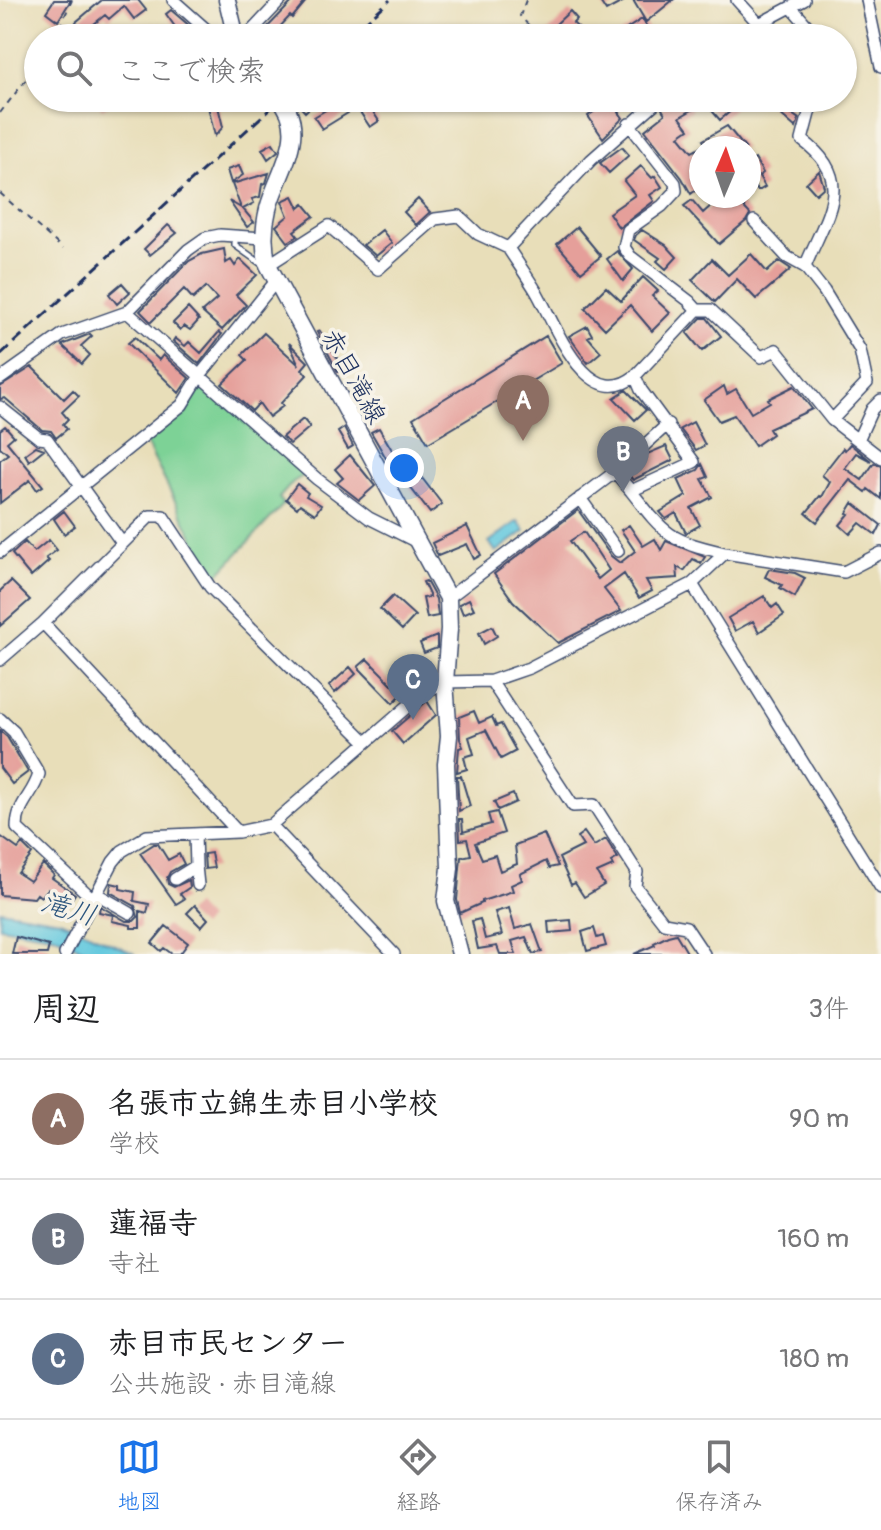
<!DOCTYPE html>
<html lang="ja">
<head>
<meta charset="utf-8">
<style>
	body { margin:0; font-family:Pangolin,"Klee One",sans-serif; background:#f6f6f6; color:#202124 }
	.compass { position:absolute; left:689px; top:136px; width:72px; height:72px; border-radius:50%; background:#fff; box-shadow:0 2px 6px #0004; rotate:2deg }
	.you { position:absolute; left:404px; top:468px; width:28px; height:28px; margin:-20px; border:6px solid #fff; border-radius:50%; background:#1a73e8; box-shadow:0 0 0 12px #1a73e833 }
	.badge { display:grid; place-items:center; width:52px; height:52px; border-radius:50%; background:#1a73e8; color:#fff; font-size:26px; font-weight:700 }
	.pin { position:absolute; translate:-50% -66px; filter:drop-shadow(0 2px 4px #0008) }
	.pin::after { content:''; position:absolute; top:42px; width:28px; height:24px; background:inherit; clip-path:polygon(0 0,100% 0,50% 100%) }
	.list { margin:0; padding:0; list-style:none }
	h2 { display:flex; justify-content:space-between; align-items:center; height:104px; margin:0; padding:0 32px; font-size:34px }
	h2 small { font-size:26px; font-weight:400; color:#757577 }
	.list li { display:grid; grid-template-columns:52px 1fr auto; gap:24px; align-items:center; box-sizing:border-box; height:120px; padding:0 32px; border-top:2px solid #e0e0e0 }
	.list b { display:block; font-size:30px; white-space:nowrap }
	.list p { margin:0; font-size:26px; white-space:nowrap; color:#757577 }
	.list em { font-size:26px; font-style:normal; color:#757577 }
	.icon { flex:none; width:44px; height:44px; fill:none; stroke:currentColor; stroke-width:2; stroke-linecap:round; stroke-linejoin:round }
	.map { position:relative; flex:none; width:881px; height:954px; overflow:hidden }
	.search { position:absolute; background:#fff; box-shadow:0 2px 6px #0004; left:24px; right:24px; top:24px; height:88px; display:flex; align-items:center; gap:20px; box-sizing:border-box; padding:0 28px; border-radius:44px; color:#757577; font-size:30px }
	.sheet { height:464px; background:#fff }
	nav { display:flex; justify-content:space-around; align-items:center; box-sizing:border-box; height:112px; border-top:2px solid #e0e0e0; background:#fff; font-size:22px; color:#757577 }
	nav a { display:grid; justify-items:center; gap:4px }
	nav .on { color:#1a73e8 }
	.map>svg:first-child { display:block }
	.green { fill:#7dd296; stroke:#4c807a; stroke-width:2 }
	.water { fill:#61c8de; stroke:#3e7c9e; stroke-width:2 }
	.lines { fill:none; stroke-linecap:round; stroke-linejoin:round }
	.stream { stroke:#61c8de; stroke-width:3 }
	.building { fill:#e59f9a; fill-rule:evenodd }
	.service-casing { stroke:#3a496c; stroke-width:8 }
	.minor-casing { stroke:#3a496c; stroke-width:14 }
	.secondary-casing { stroke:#3a496c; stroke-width:19 }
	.path { stroke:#3a496c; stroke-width:2; stroke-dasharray:6 6; stroke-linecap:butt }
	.service { stroke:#fff; stroke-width:5 }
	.minor { stroke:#fff; stroke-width:11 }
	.secondary { stroke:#fff; stroke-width:16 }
	.rail { stroke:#1b2f5e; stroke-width:3; stroke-dasharray:12 6; stroke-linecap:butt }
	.labels { text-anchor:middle; stroke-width:7; stroke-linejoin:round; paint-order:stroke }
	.street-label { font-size:26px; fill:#1b2f5e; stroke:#f7f3e8 }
	.water-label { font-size:28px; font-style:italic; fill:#2c557e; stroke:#f7f3e8 }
</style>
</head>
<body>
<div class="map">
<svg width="881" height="954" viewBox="0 0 881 954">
	<rect width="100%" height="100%" fill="#f7f3e8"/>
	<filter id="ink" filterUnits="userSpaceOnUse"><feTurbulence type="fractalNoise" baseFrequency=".0125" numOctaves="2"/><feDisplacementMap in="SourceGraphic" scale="16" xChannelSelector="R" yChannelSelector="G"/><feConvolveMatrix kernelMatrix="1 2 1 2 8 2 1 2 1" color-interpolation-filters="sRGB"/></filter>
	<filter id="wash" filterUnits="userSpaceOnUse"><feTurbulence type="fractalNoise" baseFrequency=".006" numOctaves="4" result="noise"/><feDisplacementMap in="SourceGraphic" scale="32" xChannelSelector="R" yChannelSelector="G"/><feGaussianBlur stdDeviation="1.8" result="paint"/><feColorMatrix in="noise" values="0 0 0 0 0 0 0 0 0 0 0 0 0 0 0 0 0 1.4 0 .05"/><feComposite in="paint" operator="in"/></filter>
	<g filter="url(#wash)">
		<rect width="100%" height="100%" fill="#e8deb9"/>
		<!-- green -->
		<path class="green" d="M203 381 306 474 293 482 279 498 284 504 214 579 146 443 185 410Z"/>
		<!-- water -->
		<path class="water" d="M518 521 525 531 496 552 489 542Z
			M0 910 60 920 135 954H94L54 935 0 927Z"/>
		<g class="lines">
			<!-- stream -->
			<path class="stream" d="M878 0 881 20"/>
		</g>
		<g id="blocks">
			<!-- building -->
			<path class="building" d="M54 0H71L58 21 46 12Z
				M102 0H138L146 10 134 19 124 6 109 19 105 15 84 32 76 22Z
				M294 0H307L292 18 290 16 275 32 284 38H257Z
				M599 0H626L606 11Z
				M633 0H673L646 22Z
				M171 10 192 28 196 34 190 38H167L178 31 166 14Z
				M570 11 577 19 573 23 589 38H541Z
				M642 19 654 38H613Z
				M95 98H119L102 109Z
				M206 98H216L223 127 215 136Z
				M301 98H320L305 112 296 102Z
				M346 98H350L356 108 322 129 314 117Z
				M669 98H685L692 110 680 117 689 129 679 136 692 152 701 147V186L691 194 682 178 645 130 665 114 662 109Z
				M701 98H746L720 120Z
				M762 98H777L791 110 789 112 799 119 796 128Z
				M610 100 623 118 603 138 588 116Z
				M369 106 379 121 370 127 360 112Z
				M727 126 745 148H734L730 143 722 148H708L703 140Z
				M273 143 278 151 268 159 262 149Z
				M622 147 629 155 609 173 600 163Z
				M755 159 763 173 759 176 765 187 760 190H757L749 177V162Z
				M239 166 243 175 231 183 227 170Z
				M641 166 652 178 655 176 662 187 650 195 654 201 619 228 609 213 635 195 624 181Z
				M819 171 824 187 816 194 806 183Z
				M269 173 266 183 262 184 260 197 252 199 254 203 243 209 254 222 247 227 229 201 241 208 232 184Z
				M293 196 299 208 304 204 314 216 294 231 298 236 288 242 276 226 288 216 282 201Z
				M722 196H742L737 200 750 214 746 221 719 244 684 206 692 200 703 213Z
				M418 199 430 212 416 225 404 212Z
				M168 225 177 233 150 255 144 249Z
				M577 227 601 256 581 272 557 244Z
				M382 230 392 243 376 256 363 245Z
				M642 230 666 245 677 257 666 269 657 261 660 258 634 240 636 235Z
				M224 249 226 263 231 260 235 266 240 259 257 275 236 295 246 305 222 330 202 312 217 299 206 287 193 299 184 289 151 322 140 311 189 261 202 254Z
				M617 251 633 269 623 281 607 259Z
				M751 254 767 272 779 261 791 269 756 299 737 279 715 302 692 280 712 259 728 275Z
				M643 277 658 291 652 296 670 313 652 331 630 305 605 329 585 308 606 287 621 301Z
				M122 283 130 292 117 304 109 294Z
				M188 308 199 320 190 330 184 326 180 330 173 323Z
				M701 318H707L721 336 702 351 687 333Z
				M587 326 592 335 588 337 601 352 588 363 569 336Z
				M320 331 344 369 338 372 317 332Z
				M219 332 222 334 199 364 173 341 175 338 185 346 189 342 201 353Z
				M264 333 299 365 289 343 308 362 302 369 307 375 281 403 283 406 269 417 259 403 252 411 222 384 247 360 242 355Z
				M90 334 92 336 81 346 90 355 82 364 62 345Z
				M546 336 562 363 428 443 413 418Z
				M135 337 159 360 163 355 189 378 179 393 128 343Z
				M32 367 64 399 73 390 79 396 62 412 68 419 63 424 67 429 56 438 51 431 42 430 5 398 0 399V387Z
				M724 386 727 394 736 389 751 413 770 402 768 399 794 386 812 409 769 429 772 434 755 446 734 415 719 421 704 400Z
				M626 390 646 410 635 420 614 398Z
				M303 419 310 427 290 444 282 437Z
				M693 422 705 445 696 450 680 429Z
				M5 426 14 436 7 442 43 486 37 490 30 480 0 503V460L8 454 0 447V430Z
				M344 428 353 446 348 449 338 432Z
				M379 428 402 467 394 472 371 432Z
				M850 444 871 461 856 453 845 468 862 480 874 463 881 466V499L868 489 866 492 850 480 817 522 806 513 820 496 822 497 830 482 822 475 843 448 845 450Z
				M36 446 44 449 29 461 25 454Z
				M666 446 673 460 633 480 627 473 647 454Z
				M350 455 375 486 359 500 337 483 343 478 335 469Z
				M702 464 708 477 702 479 712 497 691 508 700 525 686 533 676 513 666 519 660 512 686 496 678 479 698 470Z
				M422 478 442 504 430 513 410 487Z
				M297 484 308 493 306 496 321 505 315 514 300 504 297 508 286 499Z
				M853 503 881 525 876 535 860 523 850 534 840 525 849 514 847 513Z
				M578 510 611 556 620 563 635 551 621 530 629 525 643 546 655 539 661 550 666 541 705 557 701 563 693 559 684 571 677 567 678 578 646 580 652 591 639 598 624 574 604 589 621 611 558 643 513 601 494 574ZM584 532 609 570 598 579 570 541Z
				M64 511 75 526 64 534 54 519Z
				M467 526 481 555 474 559 467 544 438 556 432 543Z
				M49 540 57 550 46 558 49 561 31 577 12 554 25 542 34 552Z
				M769 569 795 573 805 578 795 597 780 588 782 585 765 577Z
				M11 581 30 600 0 626V591Z
				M426 581 436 599 438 616 427 618 423 598 430 597 423 582Z
				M393 596 415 616 402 630 380 609Z
				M764 596 772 608 777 604 784 615 759 632 753 621 735 631 728 618Z
				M469 599 474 609 463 614 459 604Z
				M492 626 497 636 484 644 479 633Z
				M437 636V648L424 653 420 643Z
				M367 659 402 694 393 703 358 667Z
				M350 667 356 674 335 693 329 686Z
				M427 701 436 715 403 744 392 731Z
				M474 711 479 723 492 717 496 726 501 724 516 751 501 759 486 730 469 737 474 754 464 757 467 769 457 772 459 748 463 747 460 739 459 717Z
				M0 731 7 737 28 772 12 784 0 768Z
				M457 776H461L470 806 459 811Z
				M513 794 516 802 498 810 494 802Z
				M497 812 504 833 475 843 482 859 495 855 500 871 517 864 515 845 544 834 558 866 549 868 546 861 520 874 522 880 511 885 513 891 482 901V903L460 913 457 900 461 857 471 855 467 839 460 840 459 819H462L463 832 491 824 488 814Z
				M584 832 594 846 606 839 618 858 611 862 613 866 597 873 604 885 584 897 575 883 571 885 559 858 583 846 577 837Z
				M0 836 18 849 22 844 32 854 18 873 30 881 43 864 54 875 52 878 75 894 70 901 48 889 41 897 37 894 34 898 0 895Z
				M154 844H158L168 860 179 854 184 864 170 872 167 878 168 884 174 887 189 880 190 887 180 894 184 899 176 904 140 853Z
				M211 853 214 868 205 869 204 854Z
				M111 883 120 885V889L135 892 134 901 149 904 147 913 140 911V928H131V925L112 921 113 915 99 912 100 906 126 921H134L138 917 135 906 110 892Z
				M195 905 208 919 201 927 187 913Z
				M509 908 515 929 532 924 542 952 533 954 526 937 512 941 516 954H500L497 946 478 949 472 921 480 919 485 939 502 935 495 912Z
				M571 920 572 931 549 933 548 922Z
				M166 926 188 943 180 954H172L164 948 161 951 152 943Z
				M594 928 597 938 603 936 606 946 587 951 582 932Z
				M676 934 688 954H634L655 945 654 943 668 936Z
				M16 937 49 946 47 954H12Z"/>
		</g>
	</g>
	<g filter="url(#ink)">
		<use href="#blocks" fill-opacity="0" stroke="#3a496c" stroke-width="2"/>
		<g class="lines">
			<!-- service casing -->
			<g class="service-casing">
				<path id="service" d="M235 238V245L263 265"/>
			</g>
			<!-- minor casing -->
			<g class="minor-casing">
				<path id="minor" d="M173 0 216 38
					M737 0 759 24
					M867 0 881 67
					M792 8 818 38
					M245 38 281 0
					M739 38 759 24 804 0
					M813 98 802 140C858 181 825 216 805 267L824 291 860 350 867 383 832 420
					M629 124 675 183 676 191 662 206 628 230 624 247 630 256 689 301 697 310
					M754 221 787 257 805 267
					M508 248C517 262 527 276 536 291 554 321 586 415 635 376
					M268 265 329 226 378 269 435 219 459 216 478 234 508 248 591 160 661 98
					M127 312 317 479 369 518 415 541
					M0 379 62 335 127 312 188 250 205 238 220 235 263 238
					M0 407 39 438 47 439 122 543
					M858 440 872 409 881 400
					M615 472 668 424
					M631 491C666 536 669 540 725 553
					M580 498 618 551
					M0 552 182 405 201 374 276 281
					M692 584 881 888
					M448 598 615 472 631 491 694 462 641 390 635 376 697 310H711L761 357 776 350 832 420 881 458
					M43 623 238 832
					M0 660 43 623 150 516H163L210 587 365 741
					M491 681 573 806 594 805 637 872 635 886 664 923 686 927 704 954
					M0 719 14 732 39 774C33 796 17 803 17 828L94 900
					M271 825 394 954
					M196 866 198 885
					M175 879 196 866 195 834
					M97 894 130 913
					M65 954 113 862 122 851 147 836 238 832 271 825 423 693 445 682 491 681 529 668 692 584 725 553 844 572 881 553"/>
			</g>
			<!-- secondary casing -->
			<g class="secondary-casing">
				<path id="secondary" d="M227 0 233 25V38
					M279 98C311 132 277 173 268 209 263 229 263 246 268 265L448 598 449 629 445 682 449 736 446 764 450 868 446 901 460 954"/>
			</g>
			<!-- path -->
			<path class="path" d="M526 0 520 16 533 30 543 31 551 38
				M55 38 72 0
				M610 98 623 116
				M0 113 38 64
				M0 193 63 249"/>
			<!-- service -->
			<use href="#service" class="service"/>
			<!-- minor -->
			<use href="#minor" class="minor"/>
			<!-- secondary -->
			<use href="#secondary" class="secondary"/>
			<!-- rail -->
			<path class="rail" d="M348 38 390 0
				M0 355 282 98"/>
		</g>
	</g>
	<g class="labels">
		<!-- street labels -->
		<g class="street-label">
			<text transform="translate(354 376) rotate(61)" y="9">赤目滝線</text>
		</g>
		<!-- water labels -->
		<g class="water-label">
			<text transform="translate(69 908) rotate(17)" y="10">滝川</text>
		</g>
	</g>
</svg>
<svg class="compass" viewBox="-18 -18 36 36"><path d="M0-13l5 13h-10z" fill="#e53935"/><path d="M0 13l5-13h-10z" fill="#757577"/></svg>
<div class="you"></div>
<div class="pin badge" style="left:523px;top:441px;background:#8d6e63">A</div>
<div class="pin badge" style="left:623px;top:492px;background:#6b7280">B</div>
<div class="pin badge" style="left:413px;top:720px;background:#5c6f8a">C</div>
<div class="search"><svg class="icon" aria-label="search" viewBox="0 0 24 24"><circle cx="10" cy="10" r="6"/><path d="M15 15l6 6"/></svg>ここで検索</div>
</div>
<section class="sheet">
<h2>周辺<small>3件</small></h2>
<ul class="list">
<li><span class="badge" style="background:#8d6e63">A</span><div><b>名張市立錦生赤目小学校</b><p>学校</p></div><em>90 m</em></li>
<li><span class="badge" style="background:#6b7280">B</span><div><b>蓮福寺</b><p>寺社</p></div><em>160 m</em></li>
<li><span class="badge" style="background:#5c6f8a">C</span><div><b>赤目市民センター</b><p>公共施設 · 赤目滝線</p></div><em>180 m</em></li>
</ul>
</section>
<nav>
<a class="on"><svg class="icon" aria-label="map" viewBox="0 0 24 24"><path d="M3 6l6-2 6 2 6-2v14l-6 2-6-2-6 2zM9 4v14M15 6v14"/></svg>地図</a>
<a><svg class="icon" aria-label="directions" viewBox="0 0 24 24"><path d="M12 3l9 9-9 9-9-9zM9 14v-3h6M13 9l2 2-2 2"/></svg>経路</a>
<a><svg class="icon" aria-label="saved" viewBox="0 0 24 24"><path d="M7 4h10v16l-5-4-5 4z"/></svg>保存済み</a>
</nav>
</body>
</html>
